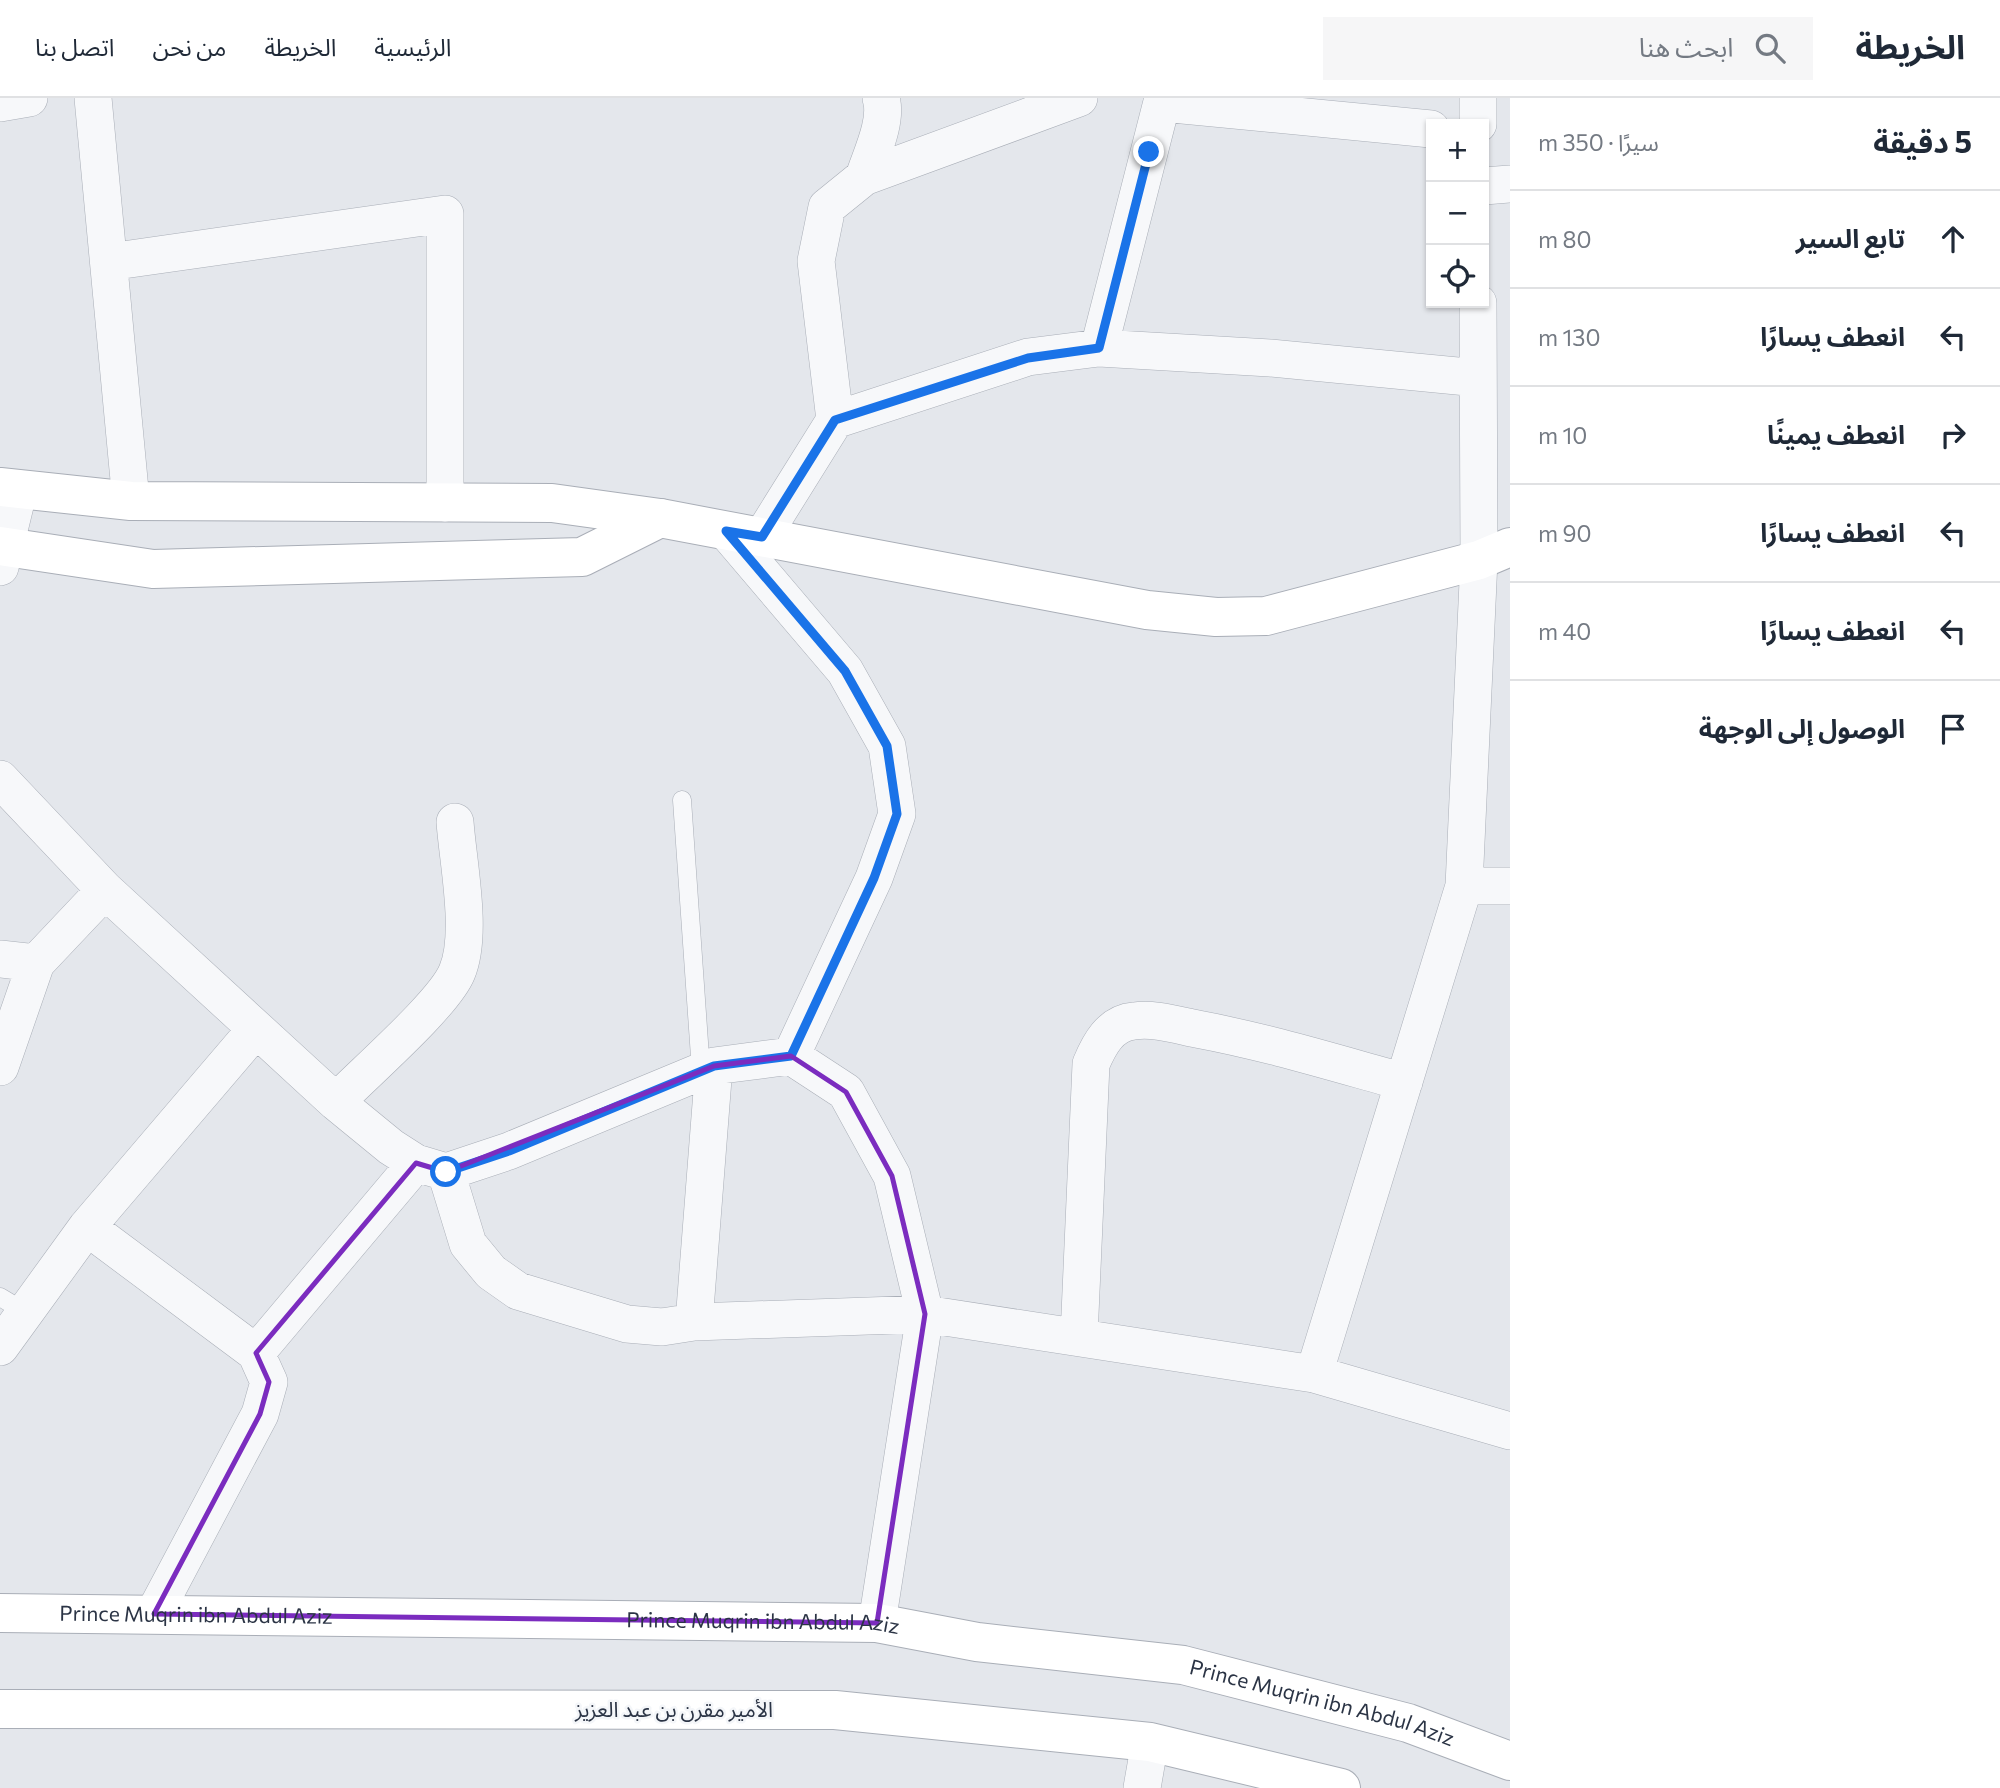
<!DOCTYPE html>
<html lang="ar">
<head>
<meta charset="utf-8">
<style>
	body { margin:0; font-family:Commissioner,"Noto Sans Arabic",sans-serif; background:#f6f6f7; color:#1f2937; direction:rtl }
	.controls { position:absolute; right:21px; top:21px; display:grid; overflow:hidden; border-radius:0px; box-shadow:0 2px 5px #0004 }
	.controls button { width:63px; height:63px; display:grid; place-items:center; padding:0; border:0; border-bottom:2px solid #e0e1e3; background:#fff; color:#1f2937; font:35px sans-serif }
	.stop { position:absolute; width:21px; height:21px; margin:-16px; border:5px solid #1a73e8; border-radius:50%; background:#fff }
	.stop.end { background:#1a73e8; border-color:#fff; box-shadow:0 2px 7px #0008 }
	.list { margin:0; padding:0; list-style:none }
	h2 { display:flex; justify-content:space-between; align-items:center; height:91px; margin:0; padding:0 28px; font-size:30px }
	h2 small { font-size:23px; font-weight:400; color:#747a83 }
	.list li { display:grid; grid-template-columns:46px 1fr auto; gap:21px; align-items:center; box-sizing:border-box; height:98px; padding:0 28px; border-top:2px solid #e0e1e3 }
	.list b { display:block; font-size:26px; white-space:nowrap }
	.list em { font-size:23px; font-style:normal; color:#747a83 }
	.icon { flex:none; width:38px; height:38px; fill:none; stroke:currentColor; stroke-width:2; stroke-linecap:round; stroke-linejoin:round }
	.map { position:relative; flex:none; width:1510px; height:1690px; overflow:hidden; direction:ltr }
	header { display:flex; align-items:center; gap:42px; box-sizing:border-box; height:98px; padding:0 35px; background:#fff; border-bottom:2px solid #e0e1e3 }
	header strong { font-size:33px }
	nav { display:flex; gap:38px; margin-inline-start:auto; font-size:24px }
	.search { width:490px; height:63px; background:#f6f6f7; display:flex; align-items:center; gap:18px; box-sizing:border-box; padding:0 24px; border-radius:0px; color:#747a83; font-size:26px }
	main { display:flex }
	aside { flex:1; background:#fff }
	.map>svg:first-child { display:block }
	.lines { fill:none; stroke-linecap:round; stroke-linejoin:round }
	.lane-casing { stroke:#a9aeb7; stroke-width:19 }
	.street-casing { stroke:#a9aeb7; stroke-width:38 }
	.secondary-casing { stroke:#a9aeb7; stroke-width:40 }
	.lane { stroke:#f7f8fa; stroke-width:18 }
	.street { stroke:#f7f8fa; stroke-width:37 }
	.secondary { stroke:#fff; stroke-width:38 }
	.route { stroke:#1a73e8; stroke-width:9 }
	.marked { fill:none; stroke:#7b2cbf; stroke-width:5; stroke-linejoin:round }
	.labels { text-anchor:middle; stroke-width:5; stroke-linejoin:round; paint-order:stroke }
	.street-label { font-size:21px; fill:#2b3445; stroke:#f4f6f9 }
</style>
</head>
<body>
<header>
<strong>الخريطة</strong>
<div class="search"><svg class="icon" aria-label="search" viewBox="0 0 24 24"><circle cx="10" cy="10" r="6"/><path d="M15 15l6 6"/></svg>ابحث هنا</div>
<nav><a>الرئيسية</a><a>الخريطة</a><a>من نحن</a><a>اتصل بنا</a></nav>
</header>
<main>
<aside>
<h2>5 دقيقة<small>سيرًا · 350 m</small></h2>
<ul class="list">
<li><svg class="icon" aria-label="ahead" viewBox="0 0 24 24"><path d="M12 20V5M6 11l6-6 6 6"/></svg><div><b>تابع السير</b></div><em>80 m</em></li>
<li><svg class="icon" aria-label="left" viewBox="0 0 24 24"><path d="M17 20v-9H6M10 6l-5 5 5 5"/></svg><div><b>انعطف يسارًا</b></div><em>130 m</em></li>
<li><svg class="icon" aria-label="right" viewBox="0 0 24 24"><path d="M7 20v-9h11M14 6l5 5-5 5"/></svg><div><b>انعطف يمينًا</b></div><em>10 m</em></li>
<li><svg class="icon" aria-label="left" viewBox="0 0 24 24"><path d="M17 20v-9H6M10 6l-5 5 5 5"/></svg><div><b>انعطف يسارًا</b></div><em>90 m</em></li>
<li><svg class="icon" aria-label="left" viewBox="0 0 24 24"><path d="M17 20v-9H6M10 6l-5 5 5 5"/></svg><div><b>انعطف يسارًا</b></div><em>40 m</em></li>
<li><svg class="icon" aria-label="arrive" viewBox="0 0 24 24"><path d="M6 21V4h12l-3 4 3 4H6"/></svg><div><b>الوصول إلى الوجهة</b></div></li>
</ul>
</aside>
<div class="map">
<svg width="1510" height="1690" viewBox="0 0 1510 1690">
	<rect width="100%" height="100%" fill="#e4e7ec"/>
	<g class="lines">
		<!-- lane casing -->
		<g class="lane-casing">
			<path id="lane" d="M682 702 701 973
				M0 1199 25 1214"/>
		</g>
		<!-- street casing -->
		<g class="street-casing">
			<path id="street" d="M93 0 131 403
				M1478 0V26
				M0 5 29 0
				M1162 5 1431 31
				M864 79C871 57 888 23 881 0
				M1484 88 1510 86
				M109 164 445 116V405
				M1099 250 1163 0
				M835 322 816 163 827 109 864 79 1079 0
				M726 433 845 573 887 648 897 716 874 780 791 958
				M762 439 835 322 1028 259 1099 250 1270 260 1478 280
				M0 469 19 391
				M0 681 105 792 336 1004 391 1049 416 1065 446 1074 509 1053 714 968 791 958 846 994 892 1078 925 1216 877 1525
				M1464 788H1510
				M0 861 36 865
				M714 968 694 1224 925 1216 1314 1276 1510 1333
				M0 969 36 865 105 792
				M336 1004C364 975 444 906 457 874 473 836 458 765 455 724
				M446 1074 468 1146 491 1174 518 1193 627 1226 662 1229 694 1224
				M87 1129 256 1255 269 1284 260 1316 154 1516
				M1079 1239 1091 966C1099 947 1110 925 1134 923 1154 920 1177 927 1197 931 1267 944 1335 965 1404 984
				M0 1249 87 1129 256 931
				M256 1255 416 1065
				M1314 1276 1464 788 1479 462 1478 205
				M1142 1690 1150 1644"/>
		</g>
		<!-- secondary casing -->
		<g class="secondary-casing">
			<g id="secondary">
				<path d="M0 389 131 403 552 405 660 420 1147 512 1216 519 1266 518 1479 462 1510 449"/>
				<path d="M0 448 153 471 582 459 660 420"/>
				<path id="s1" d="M0 1515 877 1525 977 1544 1183 1567 1408 1625 1510 1663"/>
				<path d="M0 1611 835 1612 1150 1644 1341 1690"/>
			</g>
		</g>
		<!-- lane -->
		<use href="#lane" class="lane"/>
		<!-- street -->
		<use href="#street" class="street"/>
		<!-- secondary -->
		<use href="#secondary" class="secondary"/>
	</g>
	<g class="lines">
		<!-- route -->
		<path class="route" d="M446 1074 509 1053 714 968 791 958 874 780 897 716 887 648 845 573 726 433 762 439 835 322 1028 260 1099 250 1149 54"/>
	</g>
	<!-- marked area -->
	<path class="marked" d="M791 958 846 994 892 1078 925 1216 877 1525 154 1516 260 1316 269 1284 256 1255 416 1065 446 1074 714 968Z"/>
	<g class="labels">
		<!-- street labels -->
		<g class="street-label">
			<text dy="7" stroke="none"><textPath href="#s1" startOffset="196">Prince Muqrin ibn Abdul Aziz</textPath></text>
			<text dy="7" stroke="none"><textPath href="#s1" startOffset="763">Prince Muqrin ibn Abdul Aziz</textPath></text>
			<text dy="7" stroke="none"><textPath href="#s1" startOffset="1330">Prince Muqrin ibn Abdul Aziz</textPath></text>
			<text x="674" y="1619">الأمير مقرن بن عبد العزيز</text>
		</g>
	</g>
</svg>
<div class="controls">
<button>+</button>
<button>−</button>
<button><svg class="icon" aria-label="locate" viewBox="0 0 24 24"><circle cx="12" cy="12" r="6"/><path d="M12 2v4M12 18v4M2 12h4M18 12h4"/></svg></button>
</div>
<div class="stop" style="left:446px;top:1074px"></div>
<div class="stop end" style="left:1149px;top:54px"></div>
</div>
</main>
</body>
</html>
